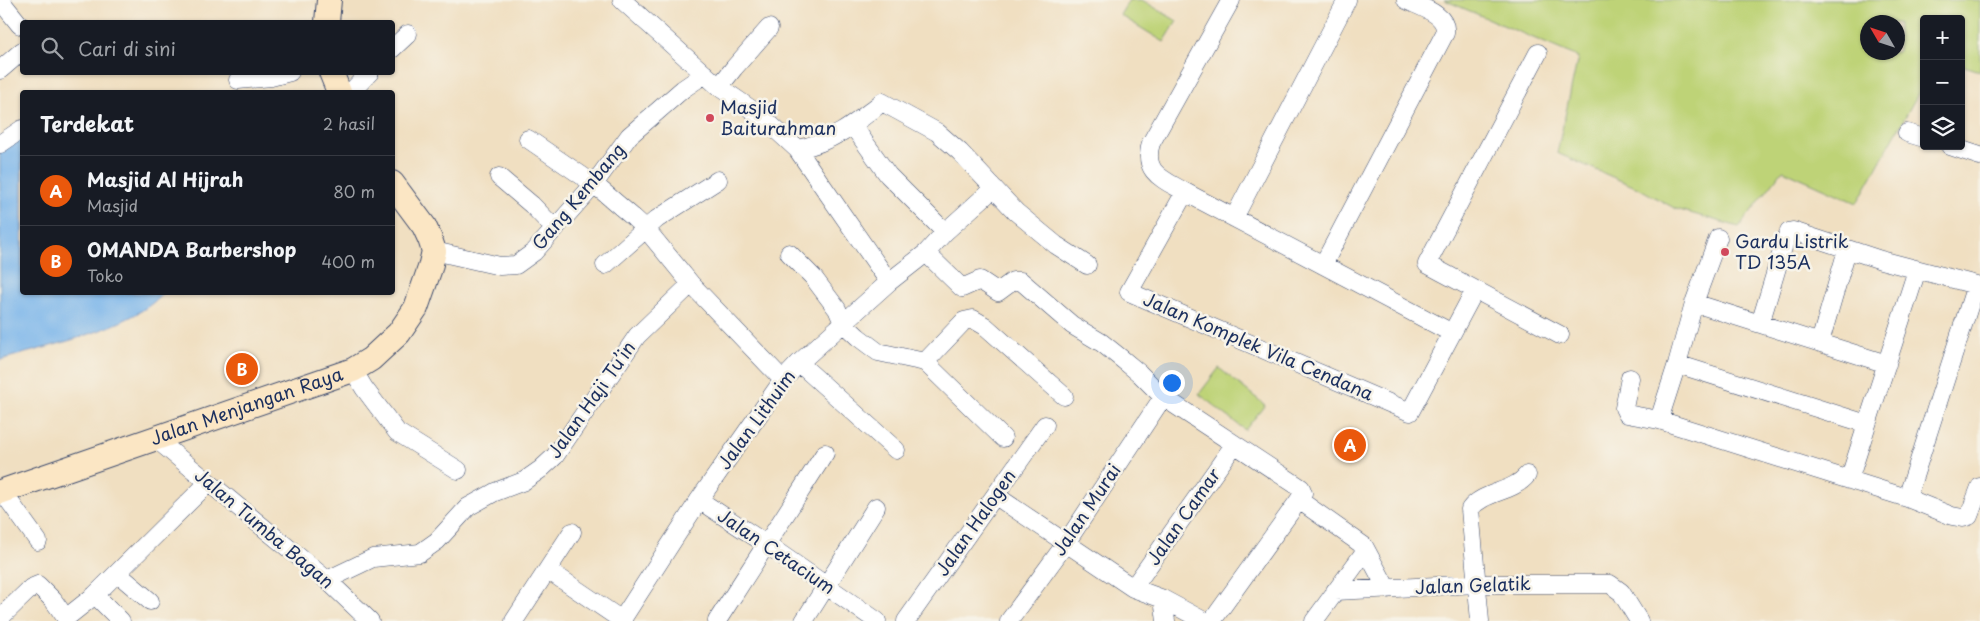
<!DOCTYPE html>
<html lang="id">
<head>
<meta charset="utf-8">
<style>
	body { margin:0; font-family:"Playpen Sans",sans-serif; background:#20242c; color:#f1f3f6 }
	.controls { position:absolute; right:15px; top:15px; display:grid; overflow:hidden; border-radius:5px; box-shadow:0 1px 4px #0004 }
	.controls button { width:45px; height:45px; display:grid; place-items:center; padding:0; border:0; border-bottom:1px solid #363941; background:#171b24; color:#f1f3f6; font:25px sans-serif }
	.compass { position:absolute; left:1860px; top:15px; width:45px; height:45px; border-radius:50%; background:#171b24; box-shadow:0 1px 4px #0004; rotate:309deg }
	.you { position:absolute; left:1171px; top:382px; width:18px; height:18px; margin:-12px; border:4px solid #fff; border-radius:50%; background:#1a73e8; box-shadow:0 0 0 8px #1a73e833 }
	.badge { display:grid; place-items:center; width:32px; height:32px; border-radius:50%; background:#ea580c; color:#fff; font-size:16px; font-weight:700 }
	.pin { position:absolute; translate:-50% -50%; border:2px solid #fff; box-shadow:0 1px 5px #0006 }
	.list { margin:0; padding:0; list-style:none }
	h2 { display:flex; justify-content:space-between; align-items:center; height:65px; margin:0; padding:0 20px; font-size:21px }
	h2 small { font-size:16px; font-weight:400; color:#9ea1a6 }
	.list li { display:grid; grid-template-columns:32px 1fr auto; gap:15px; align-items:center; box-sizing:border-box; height:70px; padding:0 20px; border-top:1px solid #363941 }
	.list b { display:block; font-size:19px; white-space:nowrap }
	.list p { margin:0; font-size:16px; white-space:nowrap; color:#9ea1a6 }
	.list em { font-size:16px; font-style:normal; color:#9ea1a6 }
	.icon { flex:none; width:28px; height:28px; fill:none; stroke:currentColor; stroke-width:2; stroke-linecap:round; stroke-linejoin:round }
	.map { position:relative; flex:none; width:1980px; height:621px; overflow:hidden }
	.search { position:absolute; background:#171b24; box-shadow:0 1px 4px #0004; left:20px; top:20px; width:375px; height:55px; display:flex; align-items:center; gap:12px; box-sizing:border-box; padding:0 18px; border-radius:5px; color:#9ea1a6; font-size:19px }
	.panel { position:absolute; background:#171b24; box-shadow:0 1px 4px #0004; left:20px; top:90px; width:375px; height:205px; border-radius:5px }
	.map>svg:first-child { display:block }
	.green { fill:#bed377; stroke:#6c816a; fill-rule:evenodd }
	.water { fill:#78b4ea; stroke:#4a72a4 }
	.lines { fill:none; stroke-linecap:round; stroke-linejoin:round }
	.street-casing { stroke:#3b496d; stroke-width:19 }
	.secondary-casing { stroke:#3b496d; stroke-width:26 }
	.street { stroke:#fff; stroke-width:18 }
	.secondary { stroke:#fbe6c4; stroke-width:24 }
	.poi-dot { fill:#d1495b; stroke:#f7f3e8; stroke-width:2 }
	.labels { text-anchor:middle; stroke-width:5; stroke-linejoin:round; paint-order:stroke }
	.poi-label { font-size:18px; fill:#1b2f5e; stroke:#f7f3e8; text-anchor:start }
	.street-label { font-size:18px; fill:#1b2f5e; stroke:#f7f3e8 }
</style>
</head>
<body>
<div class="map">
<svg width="1980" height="621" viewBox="0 0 1980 621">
	<rect width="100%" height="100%" fill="#f7f3e8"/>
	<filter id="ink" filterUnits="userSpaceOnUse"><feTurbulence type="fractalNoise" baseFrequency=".02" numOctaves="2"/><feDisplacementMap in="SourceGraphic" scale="10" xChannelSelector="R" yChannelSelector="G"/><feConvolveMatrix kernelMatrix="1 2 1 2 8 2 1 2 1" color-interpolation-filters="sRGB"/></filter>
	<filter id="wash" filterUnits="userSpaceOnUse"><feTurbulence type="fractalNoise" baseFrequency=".0096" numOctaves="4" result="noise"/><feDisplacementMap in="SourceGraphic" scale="20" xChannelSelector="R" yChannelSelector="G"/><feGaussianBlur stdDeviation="1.12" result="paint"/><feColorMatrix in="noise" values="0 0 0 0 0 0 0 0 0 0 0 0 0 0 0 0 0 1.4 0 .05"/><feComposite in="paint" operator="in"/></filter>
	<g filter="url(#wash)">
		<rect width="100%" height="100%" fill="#f0dfc1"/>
		<!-- green -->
		<path class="green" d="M1129 0H1142L1177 21 1164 42 1120 15Z
			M1444 0H1980V71L1961 65V19H1924V83L1857 203 1783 170 1739 227 1676 209 1640 189 1557 153 1578 57ZM1898 22V52H1868V22Z
			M1219 368 1265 405 1245 430 1199 394Z"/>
		<!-- water -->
		<path class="water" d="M22 134V292L163 293C134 328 45 347 0 360V150Z"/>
	</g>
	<g filter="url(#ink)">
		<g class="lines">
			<!-- street casing -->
			<g class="street-casing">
				<path id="street" d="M0 0 20 25
					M622 0 719 87 761 116 797 149 889 282
					M1231 0 1151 143C1142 173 1163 179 1185 192L1452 333
					M392 49 408 34
					M1538 53 1427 264 1560 335
					M0 70 22 51
					M238 80 271 77 290 72
					M719 87 734 68 769 28
					M351 92 370 72
					M853 126 888 175 945 232
					M1907 133 1924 138
					M528 139 594 184 634 218 646 229 691 284 783 380
					M0 144 22 129
					M1950 146 1980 156
					M797 149C832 143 856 123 882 102L937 132 960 152 1016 212 1056 245 1087 265
					M499 177 532 205 555 229
					M1185 192 1129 292 1410 412 1475 290
					M1234 218 1347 0
					M434 251 500 266 516 265 534 252 594 184 629 136 683 89 705 74
					M789 253 813 277 837 309 843 323 858 337 878 352 925 362 1003 438
					M926 253 962 288 980 280 998 292 1013 281H1021L1072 325 1102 343 1122 359 1139 373 1163 397 1301 488 1303 493 1299 500 1212 621
					M605 265 657 219 718 180
					M1323 265 1445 33C1448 14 1420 7 1406 0
					M1694 303 1887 364
					M1760 324 1785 241 1789 232 1793 231 1881 260 1980 286
					M1820 342 1847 250
					M925 362 964 321 973 319 985 326 1064 396
					M799 363 896 450
					M1677 364 1867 424
					M353 370 364 388 397 432 458 470
					M1630 378 1624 408 1627 414 1659 420 1907 498 1952 516 1963 518 1969 516 1980 487
					M1659 420 1677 364 1694 303 1718 238
					M156 439 327 580 370 621
					M1849 480 1917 270
					M2 491 38 541
					M996 496 1133 588 1163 599 1204 621
					M1907 498 1976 285
					M699 500 766 544 877 621
					M1299 500 1364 546 1387 589
					M548 570 623 621
					M117 573 150 601
					M327 580 373 558 420 553 437 541 468 507 495 492 524 481 541 469 555 456 637 336 691 284
					M1133 588 1234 445
					M1335 591 1477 584H1610L1621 592 1639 621
					M95 595 121 621
					M1163 599 1166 621
					M0 618 31 588 38 585 53 600 66 618 95 595 208 483
					M514 621 572 532
					M621 621 699 500 783 380 799 363 889 282 926 253 945 232 994 188
					M717 621 825 453
					M804 621 876 507
					M906 621 1045 425
					M1009 621 1066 543 1163 397
					M1314 621 1366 550
					M1480 621 1470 509C1483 491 1513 493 1527 475"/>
			</g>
			<!-- secondary casing -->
			<g class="secondary-casing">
				<g id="secondary">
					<path d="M327 22 329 0"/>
					<path d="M331 72 339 92"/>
					<path id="s1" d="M0 492 353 370 371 359 399 333 416 308 430 268 434 251 430 239 424 226 392 183"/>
				</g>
			</g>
			<!-- street -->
			<use href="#street" class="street"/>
			<!-- secondary -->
			<use href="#secondary" class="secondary"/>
		</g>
	</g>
	<!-- markers -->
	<g class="poi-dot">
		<circle cx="710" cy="118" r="5"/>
		<circle cx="1725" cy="252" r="5"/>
	</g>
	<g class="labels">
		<!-- poi labels -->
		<g class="poi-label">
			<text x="720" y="114">Masjid<tspan x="720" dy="21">Baiturahman</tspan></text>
			<text x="1735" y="248">Gardu Listrik<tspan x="1735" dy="21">TD 135A</tspan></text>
		</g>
		<!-- street labels -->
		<g class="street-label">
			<text transform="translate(579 197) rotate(-50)" y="6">Gang Kembang</text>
			<text transform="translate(1258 347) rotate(23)" y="6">Jalan Komplek Vila Cendana</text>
			<text transform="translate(592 400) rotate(-55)" y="6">Jalan Haji Tu’in</text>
			<text dy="6" stroke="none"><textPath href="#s1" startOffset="261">Jalan Menjangan Raya</textPath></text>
			<text transform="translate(757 420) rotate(-54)" y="6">Jalan Lithuim</text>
			<text transform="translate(1087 510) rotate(-56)" y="6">Jalan Murai</text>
			<text transform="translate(1184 517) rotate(-55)" y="6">Jalan Camar</text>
			<text transform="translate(976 523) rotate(-55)" y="6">Jalan Halogen</text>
			<text transform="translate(264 529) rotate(40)" y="6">Jalan Tumba Bagan</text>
			<text transform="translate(776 552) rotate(34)" y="6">Jalan Cetacium</text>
			<text transform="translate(1473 586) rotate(-2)" y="6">Jalan Gelatik</text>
		</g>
	</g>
</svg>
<div class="controls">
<button>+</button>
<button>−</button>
<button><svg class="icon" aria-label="layers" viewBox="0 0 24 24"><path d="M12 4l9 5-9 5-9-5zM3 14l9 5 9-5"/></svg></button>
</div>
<svg class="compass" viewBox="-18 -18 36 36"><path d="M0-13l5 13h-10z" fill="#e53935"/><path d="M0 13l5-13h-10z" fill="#9ea1a6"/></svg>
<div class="you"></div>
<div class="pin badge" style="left:1350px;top:445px">A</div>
<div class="pin badge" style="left:242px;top:369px">B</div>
<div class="search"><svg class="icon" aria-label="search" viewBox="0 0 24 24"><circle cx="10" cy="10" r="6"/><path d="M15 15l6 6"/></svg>Cari di sini</div>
<section class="panel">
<h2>Terdekat<small>2 hasil</small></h2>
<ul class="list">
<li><span class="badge">A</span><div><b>Masjid Al Hijrah</b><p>Masjid</p></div><em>80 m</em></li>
<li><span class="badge">B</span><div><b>OMANDA Barbershop</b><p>Toko</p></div><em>400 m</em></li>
</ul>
</section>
</div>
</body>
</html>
